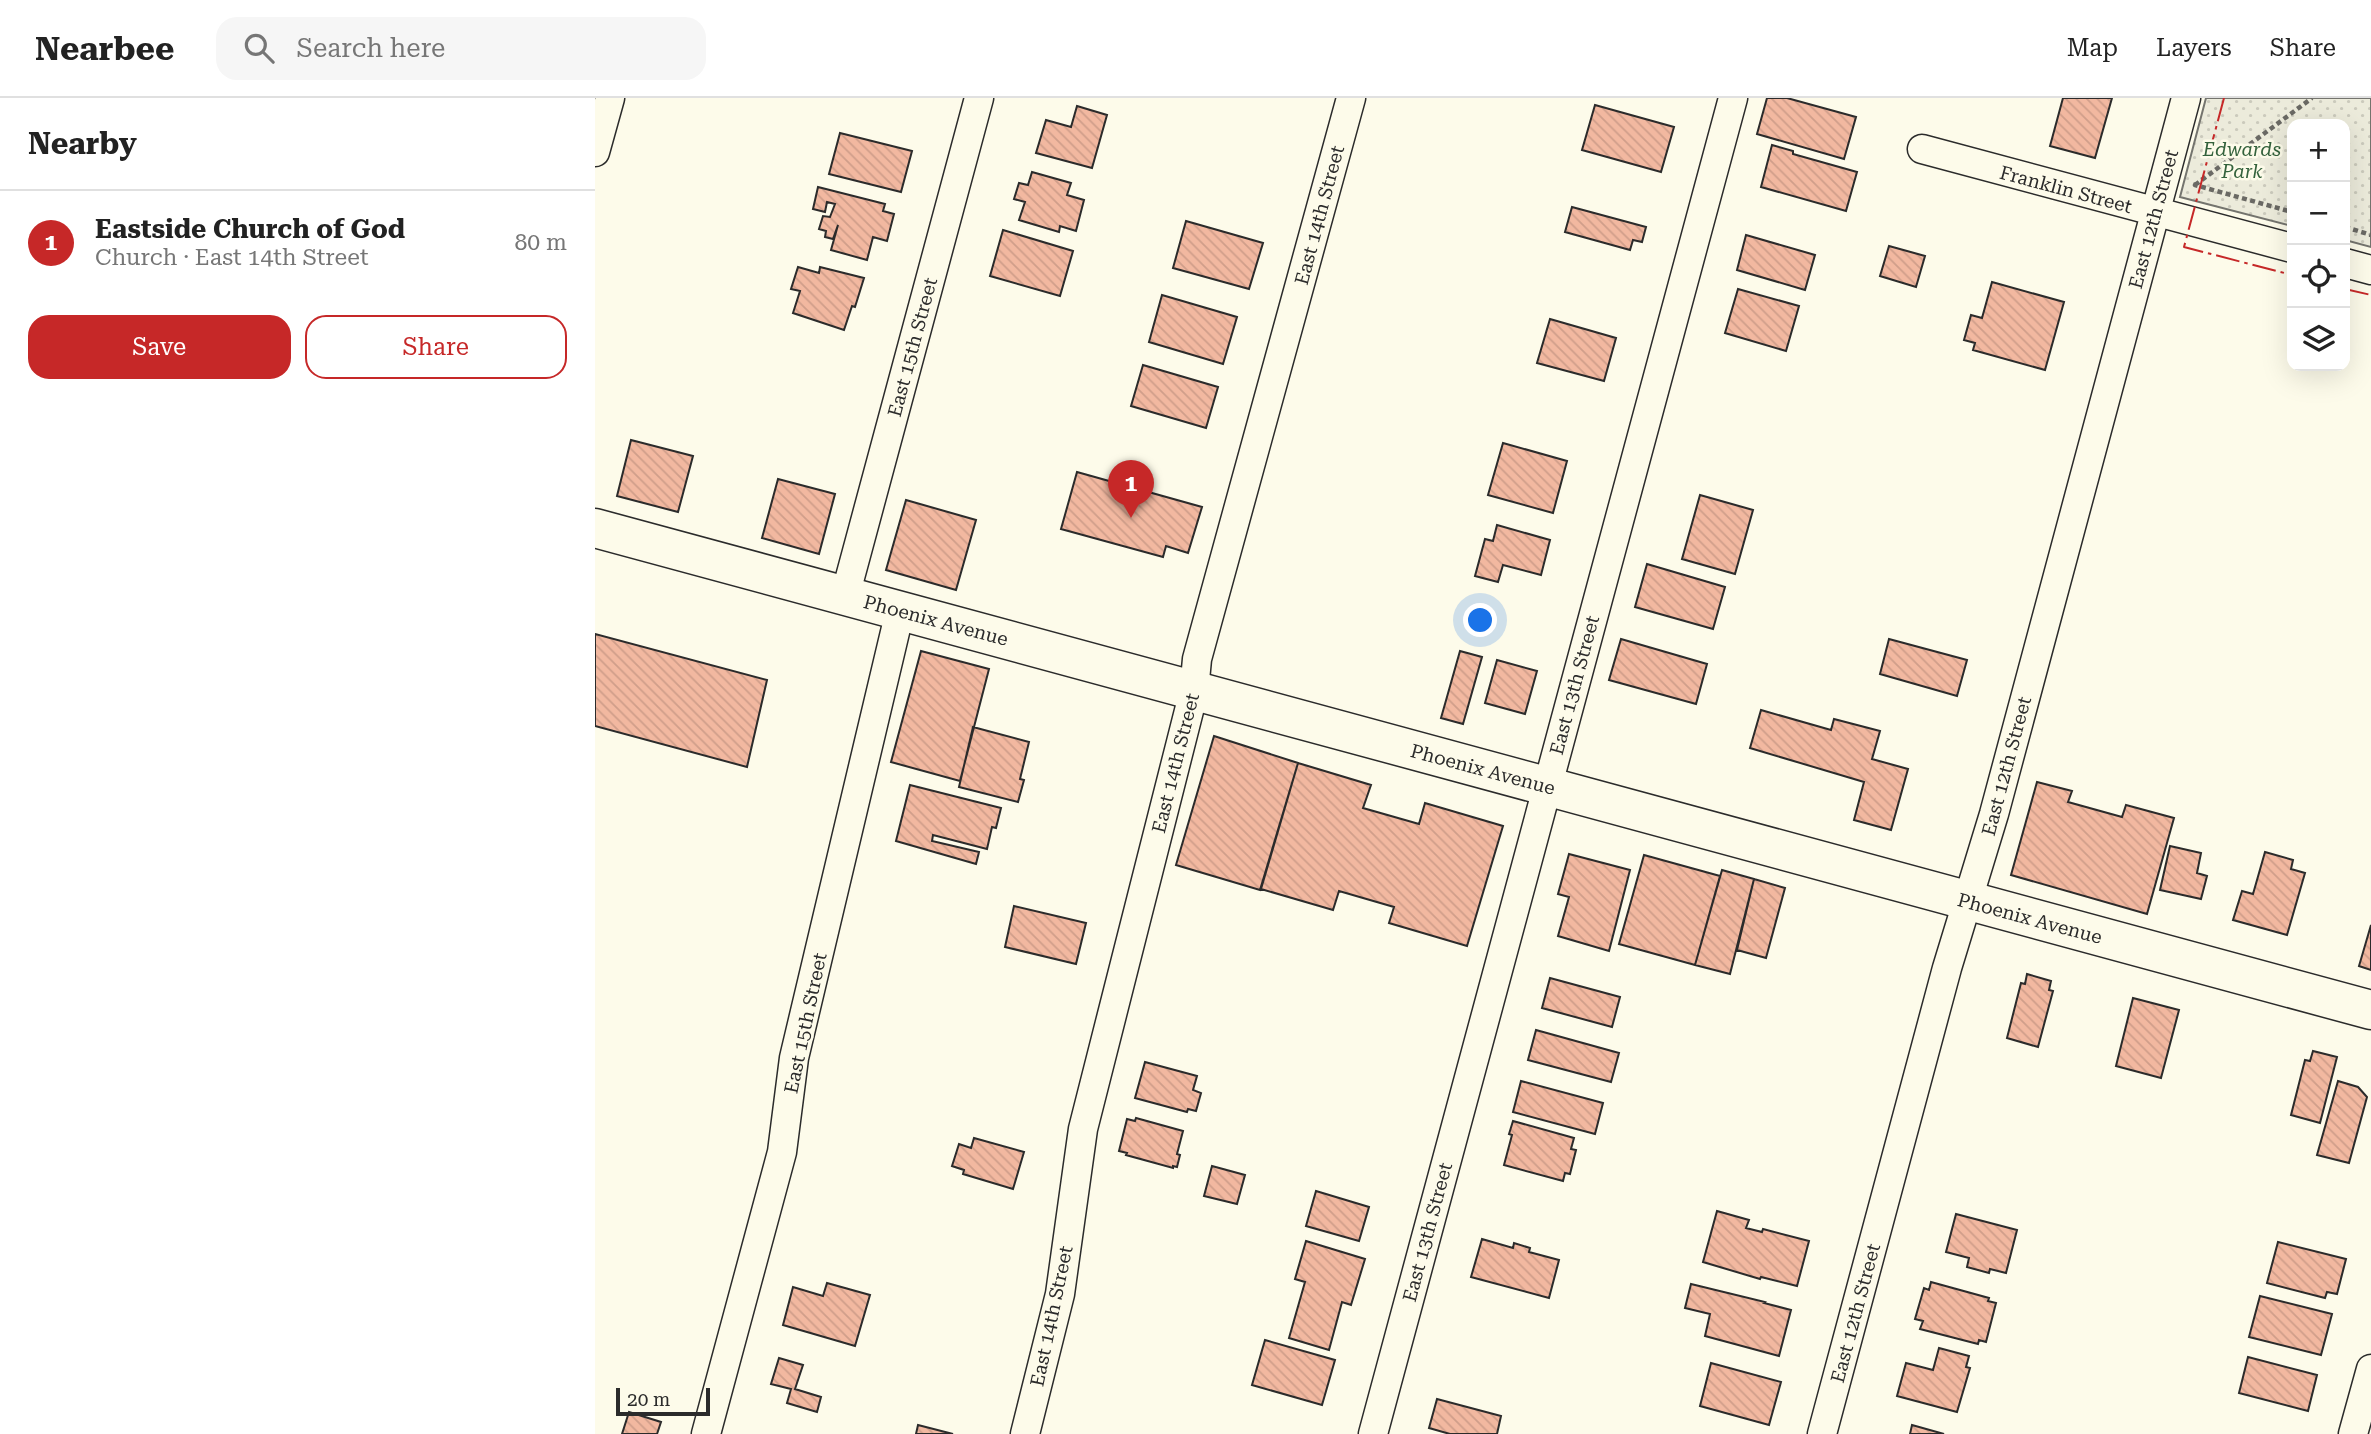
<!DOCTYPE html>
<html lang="en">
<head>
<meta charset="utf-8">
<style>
	body { margin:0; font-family:"Roboto Serif",serif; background:#f6f6f6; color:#222 }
	.controls { position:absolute; right:21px; top:21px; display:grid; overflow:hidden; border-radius:14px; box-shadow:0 7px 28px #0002 }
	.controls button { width:63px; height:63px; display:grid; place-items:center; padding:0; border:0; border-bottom:2px solid #e0e0e0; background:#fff; color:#222; font:35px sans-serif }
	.scale { position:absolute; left:21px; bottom:18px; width:94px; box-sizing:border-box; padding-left:7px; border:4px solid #2b2b2b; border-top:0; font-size:19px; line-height:24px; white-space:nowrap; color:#2b2b2b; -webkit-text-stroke:5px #fdfbea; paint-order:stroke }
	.you { position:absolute; left:886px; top:523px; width:24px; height:24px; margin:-18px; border:5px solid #fff; border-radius:50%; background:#1a73e8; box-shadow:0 0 0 10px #1a73e833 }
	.badge { display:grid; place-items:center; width:46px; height:46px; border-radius:50%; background:#c62828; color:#fff; font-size:23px; font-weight:700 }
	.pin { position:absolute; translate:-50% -58px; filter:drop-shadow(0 2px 4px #0008) }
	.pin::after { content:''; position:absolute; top:37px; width:24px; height:21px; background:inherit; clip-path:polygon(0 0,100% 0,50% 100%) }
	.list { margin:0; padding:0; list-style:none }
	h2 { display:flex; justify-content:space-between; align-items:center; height:91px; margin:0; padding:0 28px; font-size:30px }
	h2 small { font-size:23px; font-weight:400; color:#767676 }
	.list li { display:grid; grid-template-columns:46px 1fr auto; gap:21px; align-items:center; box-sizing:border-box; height:105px; padding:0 28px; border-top:2px solid #e0e0e0 }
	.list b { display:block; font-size:26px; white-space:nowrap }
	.list p { margin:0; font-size:23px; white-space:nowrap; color:#767676 }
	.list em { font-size:23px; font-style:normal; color:#767676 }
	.actions { display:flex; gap:14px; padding:21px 28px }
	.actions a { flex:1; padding:16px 0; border:2px solid #c62828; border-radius:21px; text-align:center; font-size:24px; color:#c62828 }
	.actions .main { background:#c62828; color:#fff }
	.icon { flex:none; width:38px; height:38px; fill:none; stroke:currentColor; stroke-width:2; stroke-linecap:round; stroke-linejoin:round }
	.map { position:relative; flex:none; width:1776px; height:1336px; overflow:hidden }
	header { display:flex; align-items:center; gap:42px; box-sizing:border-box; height:98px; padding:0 35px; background:#fff; border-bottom:2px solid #e0e0e0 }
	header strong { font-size:33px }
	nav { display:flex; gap:38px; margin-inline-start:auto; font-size:24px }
	.search { width:490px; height:63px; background:#f6f6f6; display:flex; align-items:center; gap:18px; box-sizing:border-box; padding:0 24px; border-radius:21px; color:#767676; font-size:26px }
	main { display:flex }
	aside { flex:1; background:#fff }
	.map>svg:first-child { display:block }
	.park { fill:url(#park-dots); stroke:#74746e; stroke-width:2 }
	.building { fill:url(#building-back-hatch); stroke:#2b2b2b; stroke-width:2 }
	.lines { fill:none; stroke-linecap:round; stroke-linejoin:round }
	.street-casing { stroke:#2b2b2b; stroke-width:31 }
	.secondary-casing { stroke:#2b2b2b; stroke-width:41 }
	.path { stroke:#6a6964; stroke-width:4.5; stroke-dasharray:5 3.5; stroke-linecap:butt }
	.street { stroke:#fdfbea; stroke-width:28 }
	.secondary { stroke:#fdfbea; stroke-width:38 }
	.power { stroke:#c62828; stroke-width:2; stroke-dasharray:24 5 3.5 5; stroke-linecap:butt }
	.labels { text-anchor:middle; stroke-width:5; stroke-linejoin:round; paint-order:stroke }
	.park-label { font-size:19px; font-style:italic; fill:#34623c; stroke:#fdfbea }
	.street-label { font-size:19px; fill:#2b2b2b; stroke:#fdfbea }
</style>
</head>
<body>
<header>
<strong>Nearbee</strong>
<div class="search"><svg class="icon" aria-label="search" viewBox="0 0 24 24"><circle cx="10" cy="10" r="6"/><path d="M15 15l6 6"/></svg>Search here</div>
<nav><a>Map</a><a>Layers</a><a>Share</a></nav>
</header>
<main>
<aside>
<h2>Nearby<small></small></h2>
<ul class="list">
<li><span class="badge">1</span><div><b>Eastside Church of God</b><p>Church · East 14th Street</p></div><em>80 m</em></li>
</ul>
<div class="actions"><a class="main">Save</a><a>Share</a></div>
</aside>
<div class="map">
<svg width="1776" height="1336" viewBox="0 0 1776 1336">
	<defs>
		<pattern id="park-dots" width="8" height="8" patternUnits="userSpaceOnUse" patternTransform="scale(1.75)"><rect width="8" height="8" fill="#ecebdb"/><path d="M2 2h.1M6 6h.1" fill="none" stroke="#cbcabc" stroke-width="1.8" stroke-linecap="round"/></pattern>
		<pattern id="building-back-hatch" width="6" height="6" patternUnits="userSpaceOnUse" patternTransform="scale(1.75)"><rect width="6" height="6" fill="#f2b8a0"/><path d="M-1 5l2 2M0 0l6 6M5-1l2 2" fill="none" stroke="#d09e8a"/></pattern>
	</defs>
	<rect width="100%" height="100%" fill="#fdfbea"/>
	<!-- park -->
	<path class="park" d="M1611 0H1776V149L1750 142V26H1697V128L1585 99Z"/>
	<!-- building -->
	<path class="building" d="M1172 0H1192L1261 19 1249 61 1162 36Z
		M1468 0H1517L1500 60 1455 48Z
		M1000 7 1079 29 1066 74 987 52Z
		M482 8 512 17 497 70 441 55 451 22 476 29Z
		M245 35 317 53 306 94 234 76Z
		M1177 47 1198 53V56L1262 74 1251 113 1166 89Z
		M437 74 476 85 472 97 489 102 481 133 465 128 464 134 424 122 430 104 419 101 424 85 433 87Z
		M223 89 290 106 288 113 299 116 292 143 278 139 272 162 236 152 243 127 238 141 230 139 231 133 224 131 228 118 235 119 240 106 232 104 230 114 218 111Z
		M977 109 1051 129 1047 144 1038 142 1035 152 970 134Z
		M591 123 668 145 654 191 578 170Z
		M408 132 478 153 465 198 395 178Z
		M1151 137 1220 157 1210 192 1142 172Z
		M1294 148 1330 158 1321 189 1285 178Z
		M203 169 224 175 225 169 269 180 260 209 257 208 249 232 198 215 205 193 196 191Z
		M1397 184 1469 204 1450 272 1378 252 1380 245 1369 242 1376 217 1387 220Z
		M1143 191 1204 208 1191 253 1130 235Z
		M567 197 642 219 628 266 554 244Z
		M955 221 1021 240 1009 283 942 265Z
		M548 267 623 289 611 330 536 308Z
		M36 342 98 358 83 414 22 398Z
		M908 345 972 363 958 415 893 397Z
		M482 374 607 409 593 455 571 448 568 459 466 431Z
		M183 381 240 396 224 456 167 440Z
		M1105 397 1158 412 1140 476 1087 461Z
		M311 402 381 422 361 492 291 472Z
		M902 427 955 442 946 477 908 467 903 484 880 478 890 441 898 443Z
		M1052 466 1130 489 1118 531 1040 509Z
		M0 536 172 582 152 669 0 628Z
		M1026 541 1112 566 1101 606 1014 582Z
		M1294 541 1372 562 1362 598 1285 576Z
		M326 553 394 571 365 683 296 664Z
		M865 553 887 559 868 626 846 620Z
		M902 562 942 573 930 616 890 605Z
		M1166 612 1236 632 1239 621 1285 633 1277 661 1313 671 1296 732 1259 722 1269 684 1155 650Z
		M378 629 434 644 425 681 429 682 423 704 364 689Z
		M619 638 703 665 665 792 581 767Z
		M703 665 776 687 768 710 824 726 830 705 908 728 872 848 794 825 799 809 744 793 738 812 666 791Z
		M1442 684 1477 693 1473 704 1527 719 1531 707 1579 720 1552 816 1416 777Z
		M315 687 406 710 401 730 397 729 392 751 338 737 337 743 384 754 381 766 301 743Z
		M1575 748 1606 755 1602 775 1612 778 1606 801 1565 792Z
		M1670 754 1698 762 1696 771 1710 775 1692 837 1638 822 1647 793 1658 796Z
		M974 756 1035 772 1014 853 963 838 974 799 963 796Z
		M1049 757 1125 778 1100 867 1024 846Z
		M1127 772 1159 781 1135 876 1100 867Z
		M1159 781 1190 790 1171 860 1142 852Z
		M419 808 491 825 481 866 410 849Z
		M1776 827V872L1764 868Z
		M1432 876 1456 883 1454 892 1458 893 1443 949 1412 940 1426 885 1430 886Z
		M955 880 1025 899 1017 929 947 910Z
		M1538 900 1584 912 1566 980 1521 968Z
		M941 932 1024 955 1016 984 933 962Z
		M1718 953 1742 959 1725 1025 1696 1017 1710 962 1715 963Z
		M550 964 602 978 598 992 606 995 601 1013 593 1011 592 1014 540 1000Z
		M926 983 1008 1005 1000 1036 918 1014Z
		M1743 983 1763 989 1772 999 1754 1065 1722 1057Z
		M541 1020 588 1033 582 1056 585 1057 582 1069 578 1068V1070L531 1057 532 1055 524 1053 532 1021 540 1023Z
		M918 1023 979 1040 976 1051 981 1052 975 1076 970 1075 968 1083 909 1067 917 1037 914 1036Z
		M379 1040 429 1054 418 1091 368 1076 369 1072 357 1068 364 1046 376 1050Z
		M617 1068 650 1077 642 1106 609 1098Z
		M721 1093 774 1109 764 1143 711 1128Z
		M1122 1113 1154 1122 1151 1130 1167 1134 1168 1131 1214 1143 1202 1188 1166 1179 1165 1181 1108 1164Z
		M1361 1116 1422 1132 1411 1175 1395 1171 1394 1175 1372 1169 1374 1160 1351 1154Z
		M887 1141 918 1150 919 1145 935 1150 934 1154 964 1162 954 1200 876 1179Z
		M711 1143 770 1161 756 1207 747 1204 734 1252 694 1240 710 1184 700 1181Z
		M1683 1144 1751 1161 1742 1196 1732 1194 1730 1200 1672 1185Z
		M1336 1184 1394 1200 1393 1203 1401 1205 1391 1244 1384 1242 1383 1246 1325 1231 1328 1223 1320 1221 1329 1190 1334 1192Z
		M232 1185 275 1197 260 1248 188 1227 198 1189 228 1198Z
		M1096 1186 1170 1204 1169 1205 1196 1212 1184 1258 1110 1238 1115 1216 1090 1210Z
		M1665 1198 1737 1216 1726 1257 1654 1239Z
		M670 1242 740 1262 727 1307 657 1287Z
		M1344 1250 1374 1258 1371 1269 1375 1270 1362 1314 1302 1298 1311 1265 1338 1272Z
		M1653 1259 1722 1277 1713 1313 1644 1295Z
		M184 1260 208 1267 200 1291 226 1299 222 1314 192 1305 196 1291 176 1286Z
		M1116 1265 1186 1284 1174 1327 1105 1308Z
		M842 1301 906 1318 902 1336H855L834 1330Z
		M34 1314 66 1324 62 1336H27Z
		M323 1327 358 1336H321Z
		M1317 1327 1349 1336H1315Z"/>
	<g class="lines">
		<!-- street casing -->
		<g class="street-casing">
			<path id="street" d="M1327 51 1697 150
				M0 54 15 0
				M1750 165 1776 172
				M250 498 384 0
				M111 1336 187 1054 199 960 305 513
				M430 1336 465 1196 488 1031 599 593 602 561 756 0
				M778 1336 1138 0
				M1227 1336 1352 870 1399 716 1591 0
				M1758 1336 1776 1271"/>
		</g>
		<!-- secondary casing -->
		<g class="secondary-casing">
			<path id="secondary" d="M0 430 1776 912"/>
		</g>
		<!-- path -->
		<path class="path" d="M1601 85 1600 87 1697 114
			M1600 87 1717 0
			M1750 129 1776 137"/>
		<!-- street -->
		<use href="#street" class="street"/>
		<!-- secondary -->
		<use href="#secondary" class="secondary"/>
		<!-- power -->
		<path class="power" d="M1629 0 1589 149 1697 177
			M1750 191 1776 197"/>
	</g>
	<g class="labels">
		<!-- park labels -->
		<g class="park-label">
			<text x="1647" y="58">Edwards<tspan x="1647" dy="22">Park</tspan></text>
		</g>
		<!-- street labels -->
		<g class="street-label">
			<text transform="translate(1471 91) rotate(15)" y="7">Franklin Street</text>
			<text transform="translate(724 117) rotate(-75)" y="7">East 14th Street</text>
			<text transform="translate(1558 121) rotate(-75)" y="7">East 12th Street</text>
			<text transform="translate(317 249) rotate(-75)" y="7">East 15th Street</text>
			<text transform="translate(341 522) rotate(15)" y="7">Phoenix Avenue</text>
			<text transform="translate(979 587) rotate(-75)" y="7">East 13th Street</text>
			<text transform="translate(580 665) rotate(-76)" y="7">East 14th Street</text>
			<text transform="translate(1411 668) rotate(-75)" y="7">East 12th Street</text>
			<text transform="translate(888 671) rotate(15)" y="7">Phoenix Avenue</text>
			<text transform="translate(1435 820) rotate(15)" y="7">Phoenix Avenue</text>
			<text transform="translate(210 925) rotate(-78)" y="7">East 15th Street</text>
			<text transform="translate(832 1134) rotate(-75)" y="7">East 13th Street</text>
			<text transform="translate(1260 1215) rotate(-75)" y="7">East 12th Street</text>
			<text transform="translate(456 1218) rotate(-78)" y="7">East 14th Street</text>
		</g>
	</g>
</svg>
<div class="controls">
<button>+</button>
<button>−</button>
<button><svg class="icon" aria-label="locate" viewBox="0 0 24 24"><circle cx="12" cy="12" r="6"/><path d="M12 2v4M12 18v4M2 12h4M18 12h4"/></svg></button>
<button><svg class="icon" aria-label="layers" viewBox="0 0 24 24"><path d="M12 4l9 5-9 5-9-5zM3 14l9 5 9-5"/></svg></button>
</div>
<div class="scale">20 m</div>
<div class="you"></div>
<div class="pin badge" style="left:536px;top:420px">1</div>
</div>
</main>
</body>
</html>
